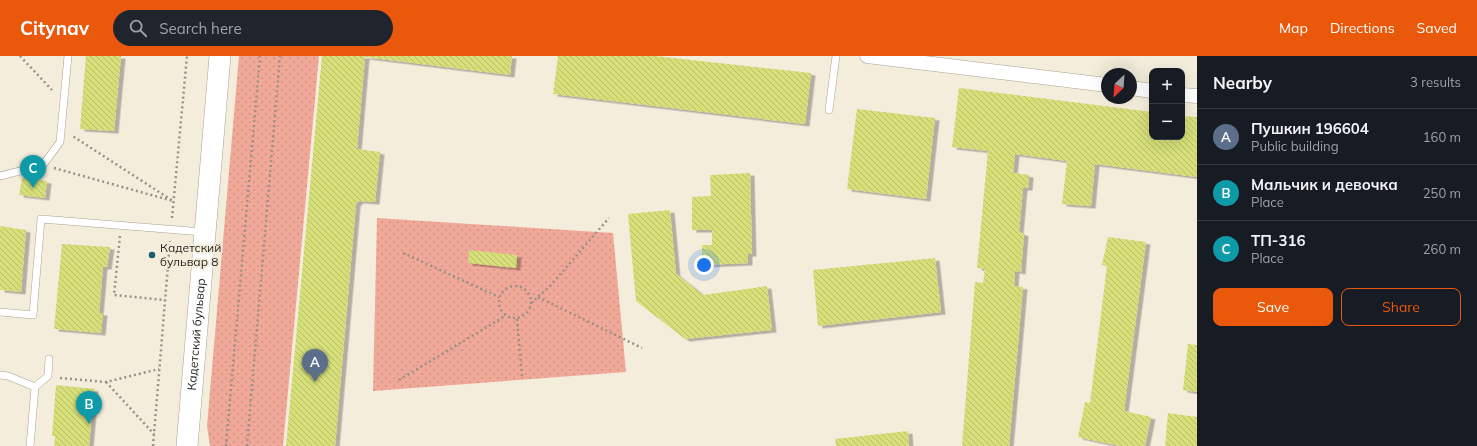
<!DOCTYPE html>
<html lang="en">
<head>
<meta charset="utf-8">
<style>
	body { margin:0; font-family:Mulish,sans-serif; background:#20242c; color:#f1f3f6 }
	.controls { position:absolute; right:12px; top:12px; display:grid; overflow:hidden; border-radius:8px; box-shadow:0 4px 16px #0002 }
	.controls button { width:36px; height:36px; display:grid; place-items:center; padding:0; border:0; border-bottom:1px solid #363941; background:#171b24; color:#f1f3f6; font:20px sans-serif }
	.compass { position:absolute; left:1101px; top:12px; width:36px; height:36px; border-radius:50%; background:#171b24; box-shadow:0 4px 16px #0002; rotate:205deg }
	.you { position:absolute; left:704px; top:209px; width:14px; height:14px; margin:-10px; border:3px solid #fff; border-radius:50%; background:#1a73e8; box-shadow:0 0 0 6px #1a73e833 }
	.badge { display:grid; place-items:center; width:26px; height:26px; border-radius:50%; background:#ea580c; color:#fff; font-size:13px; font-weight:700 }
	.pin { position:absolute; translate:-50% -33px; filter:drop-shadow(0 1px 2px #0008) }
	.pin::after { content:''; position:absolute; top:21px; width:14px; height:12px; background:inherit; clip-path:polygon(0 0,100% 0,50% 100%) }
	.list { margin:0; padding:0; list-style:none }
	h2 { display:flex; justify-content:space-between; align-items:center; height:52px; margin:0; padding:0 16px; font-size:17px }
	h2 small { font-size:13px; font-weight:400; color:#9ea1a6 }
	.list li { display:grid; grid-template-columns:26px 1fr auto; gap:12px; align-items:center; box-sizing:border-box; height:56px; padding:0 16px; border-top:1px solid #363941 }
	.list b { display:block; font-size:15px; white-space:nowrap }
	.list p { margin:0; font-size:13px; white-space:nowrap; color:#9ea1a6 }
	.list em { font-size:13px; font-style:normal; color:#9ea1a6 }
	.actions { display:flex; gap:8px; padding:12px 16px }
	.actions a { flex:1; padding:9px 0; border:1px solid #ea580c; border-radius:8px; text-align:center; font-size:14px; color:#ea580c }
	.actions .main { background:#ea580c; color:#fff }
	.icon { flex:none; width:22px; height:22px; fill:none; stroke:currentColor; stroke-width:2; stroke-linecap:round; stroke-linejoin:round }
	.map { position:relative; flex:none; width:1197px; height:390px; overflow:hidden }
	header { display:flex; align-items:center; gap:24px; box-sizing:border-box; height:56px; padding:0 20px; background:#ea580c; color:#fff }
	header strong { font-size:19px }
	nav { display:flex; gap:22px; margin-inline-start:auto; font-size:14px }
	.search { width:280px; height:36px; background:#20242c; display:flex; align-items:center; gap:10px; box-sizing:border-box; padding:0 14px; border-radius:22px; color:#9ea1a6; font-size:15px }
	main { display:flex }
	aside { flex:1; background:#171b24 }
	.map>svg:first-child { display:block }
	.park { fill:url(#park-dots) }
	.building { fill:url(#building-back-hatch); filter:url(#shadow) }
	.lines { fill:none; stroke-linecap:round; stroke-linejoin:round }
	.lane-casing { stroke:#aaa393; stroke-width:8 }
	.street-casing { stroke:#aaa393; stroke-width:15 }
	.secondary-casing { stroke:#aaa393; stroke-width:22 }
	.path { stroke:#979286; stroke-width:2.5; stroke-dasharray:2 3; stroke-linecap:butt }
	.lane { stroke:#fff; stroke-width:7 }
	.street { stroke:#fff; stroke-width:14 }
	.secondary { stroke:#fff; stroke-width:21 }
	.poi-dot { fill:#1a6071; stroke:#f4eddc; stroke-width:1.5 }
	.labels { text-anchor:middle; stroke-width:3.5; stroke-linejoin:round; paint-order:stroke }
	.poi-label { font-size:12px; fill:#28251f; stroke:#f4eddc; text-anchor:start }
	.street-label { font-size:12px; fill:#28251f; stroke:#f4eddc }
</style>
</head>
<body>
<header>
<strong>Citynav</strong>
<div class="search"><svg class="icon" aria-label="search" viewBox="0 0 24 24"><circle cx="10" cy="10" r="6"/><path d="M15 15l6 6"/></svg>Search here</div>
<nav><a>Map</a><a>Directions</a><a>Saved</a></nav>
</header>
<main>
<div class="map">
<svg width="1197" height="390" viewBox="0 0 1197 390">
	<defs>
		<pattern id="park-dots" width="8" height="8" patternUnits="userSpaceOnUse"><rect width="8" height="8" fill="#f0a999"/><path d="M2 2h.1M6 6h.1" fill="none" stroke="#ce9183" stroke-width="1.8" stroke-linecap="round"/></pattern>
		<pattern id="building-back-hatch" width="6" height="6" patternUnits="userSpaceOnUse"><rect width="6" height="6" fill="#d6df7a"/><path d="M-1 5l2 2M0 0l6 6M5-1l2 2" fill="none" stroke="#b8bf69"/></pattern>
		<filter id="shadow"><feDropShadow dx="4.5" dy="2.5" stdDeviation="0" flood-color="#0004"/></filter>
	</defs>
	<rect width="100%" height="100%" fill="#f4eddc"/>
	<!-- park -->
	<path class="park" d="M239 0H319L283 390H210L207 370Z
		M377 162 613 177 626 316 373 335Z"/>
	<!-- building -->
	<path class="building" d="M86 0H121L114 75 80 73Z
		M322 0H512L510 19 365 1 357 93 380 96 375 146 359 145 356 148 335 390H286Z
		M558 0H655L811 17 805 68 553 38Z
		M959 32 1152 56V81H1182V60L1197 61V121L1095 108 1091 150 1062 148 1067 105 1015 98 1013 117 1029 119 1028 132H1023L1019 176 1024 178 1021 216 1015 215 1014 230 1023 231 1009 390H962L975 226 983 227 985 213 977 212 988 95 952 91Z
		M857 53 935 62 926 143 847 133Z
		M750 117 752 198H748V207L702 209V189H712V174H692V141L711 140 710 119Z
		M22 122 47 125 45 142 19 139Z
		M670 154 676 218 703 239 767 230 772 274 685 283 636 245 628 158Z
		M0 170 26 174 21 236 0 234Z
		M1108 181 1146 186 1124 355 1151 361 1145 390H1120L1078 381 1085 346 1090 347 1107 210 1102 209Z
		M62 188 110 191 107 211H103L99 257H103L101 277 54 273Z
		M469 194 517 199 516 212 468 207Z
		M935 202 941 256 818 270 813 214Z
		M1188 288 1197 289V336L1183 334Z
		M56 329 94 333 89 390H54L55 380H52Z
		M1168 357 1197 361V390H1165Z
		M908 375 909 390H836L835 383Z"/>
	<g class="lines">
		<!-- lane casing -->
		<g class="lane-casing">
			<path id="lane" d="M829 54 836 0
				M0 120 43 109 60 86 68 0
				M0 256 33 259 41 163 203 176
				M0 319 8 320 35 331 30 390
				M35 331 48 320 49 303"/>
		</g>
		<!-- street casing -->
		<g class="street-casing">
			<path id="street" d="M867 0 1107 29
				M1131 32 1152 35
				M1182 39 1197 40"/>
		</g>
		<!-- secondary casing -->
		<g class="secondary-casing">
			<g id="secondary">
				<path id="s1" d="M187 390 220 0"/>
			</g>
		</g>
		<!-- path -->
		<path class="path" d="M20 0 52 34
			M54 112 173 145 71 79
			M172 162 187 0
			M120 180 114 239 165 244
			M403 197 499 241
			M499 246a16 16 0 1 1 32 0a16 16 0 1 1-32 0Z
			M538 241 642 292
			M531 247 550 230 609 162
			M517 263 522 320
			M60 322 106 326 159 313
			M399 324 505 260
			M106 326 154 378
			M153 390 170 185
			M226 390 260 0
			M247 390 280 0"/>
		<!-- lane -->
		<use href="#lane" class="lane"/>
		<!-- street -->
		<use href="#street" class="street"/>
		<!-- secondary -->
		<use href="#secondary" class="secondary"/>
	</g>
	<!-- markers -->
	<circle class="poi-dot" cx="152" cy="199" r="4"/>
	<g class="labels">
		<!-- poi labels -->
		<g class="poi-label">
			<text x="160" y="196">Кадетский<tspan x="160" dy="14">бульвар 8</tspan></text>
		</g>
		<!-- street labels -->
		<g class="street-label">
			<text dy="4" stroke="none"><textPath href="#s1" startOffset="112">Кадетский бульвар</textPath></text>
		</g>
	</g>
</svg>
<div class="controls">
<button>+</button>
<button>−</button>
</div>
<svg class="compass" viewBox="-18 -18 36 36"><path d="M0-13l5 13h-10z" fill="#e53935"/><path d="M0 13l5-13h-10z" fill="#9ea1a6"/></svg>
<div class="you"></div>
<div class="pin badge" style="left:315px;top:326px;background:#5c6f8a">A</div>
<div class="pin badge" style="left:89px;top:368px;background:#0f9aa8">B</div>
<div class="pin badge" style="left:33px;top:132px;background:#0f9aa8">C</div>
</div>
<aside>
<h2>Nearby<small>3 results</small></h2>
<ul class="list">
<li><span class="badge" style="background:#5c6f8a">A</span><div><b>Пушкин 196604</b><p>Public building</p></div><em>160 m</em></li>
<li><span class="badge" style="background:#0f9aa8">B</span><div><b>Мальчик и девочка</b><p>Place</p></div><em>250 m</em></li>
<li><span class="badge" style="background:#0f9aa8">C</span><div><b>ТП-316</b><p>Place</p></div><em>260 m</em></li>
</ul>
<div class="actions"><a class="main">Save</a><a>Share</a></div>
</aside>
</main>
</body>
</html>
